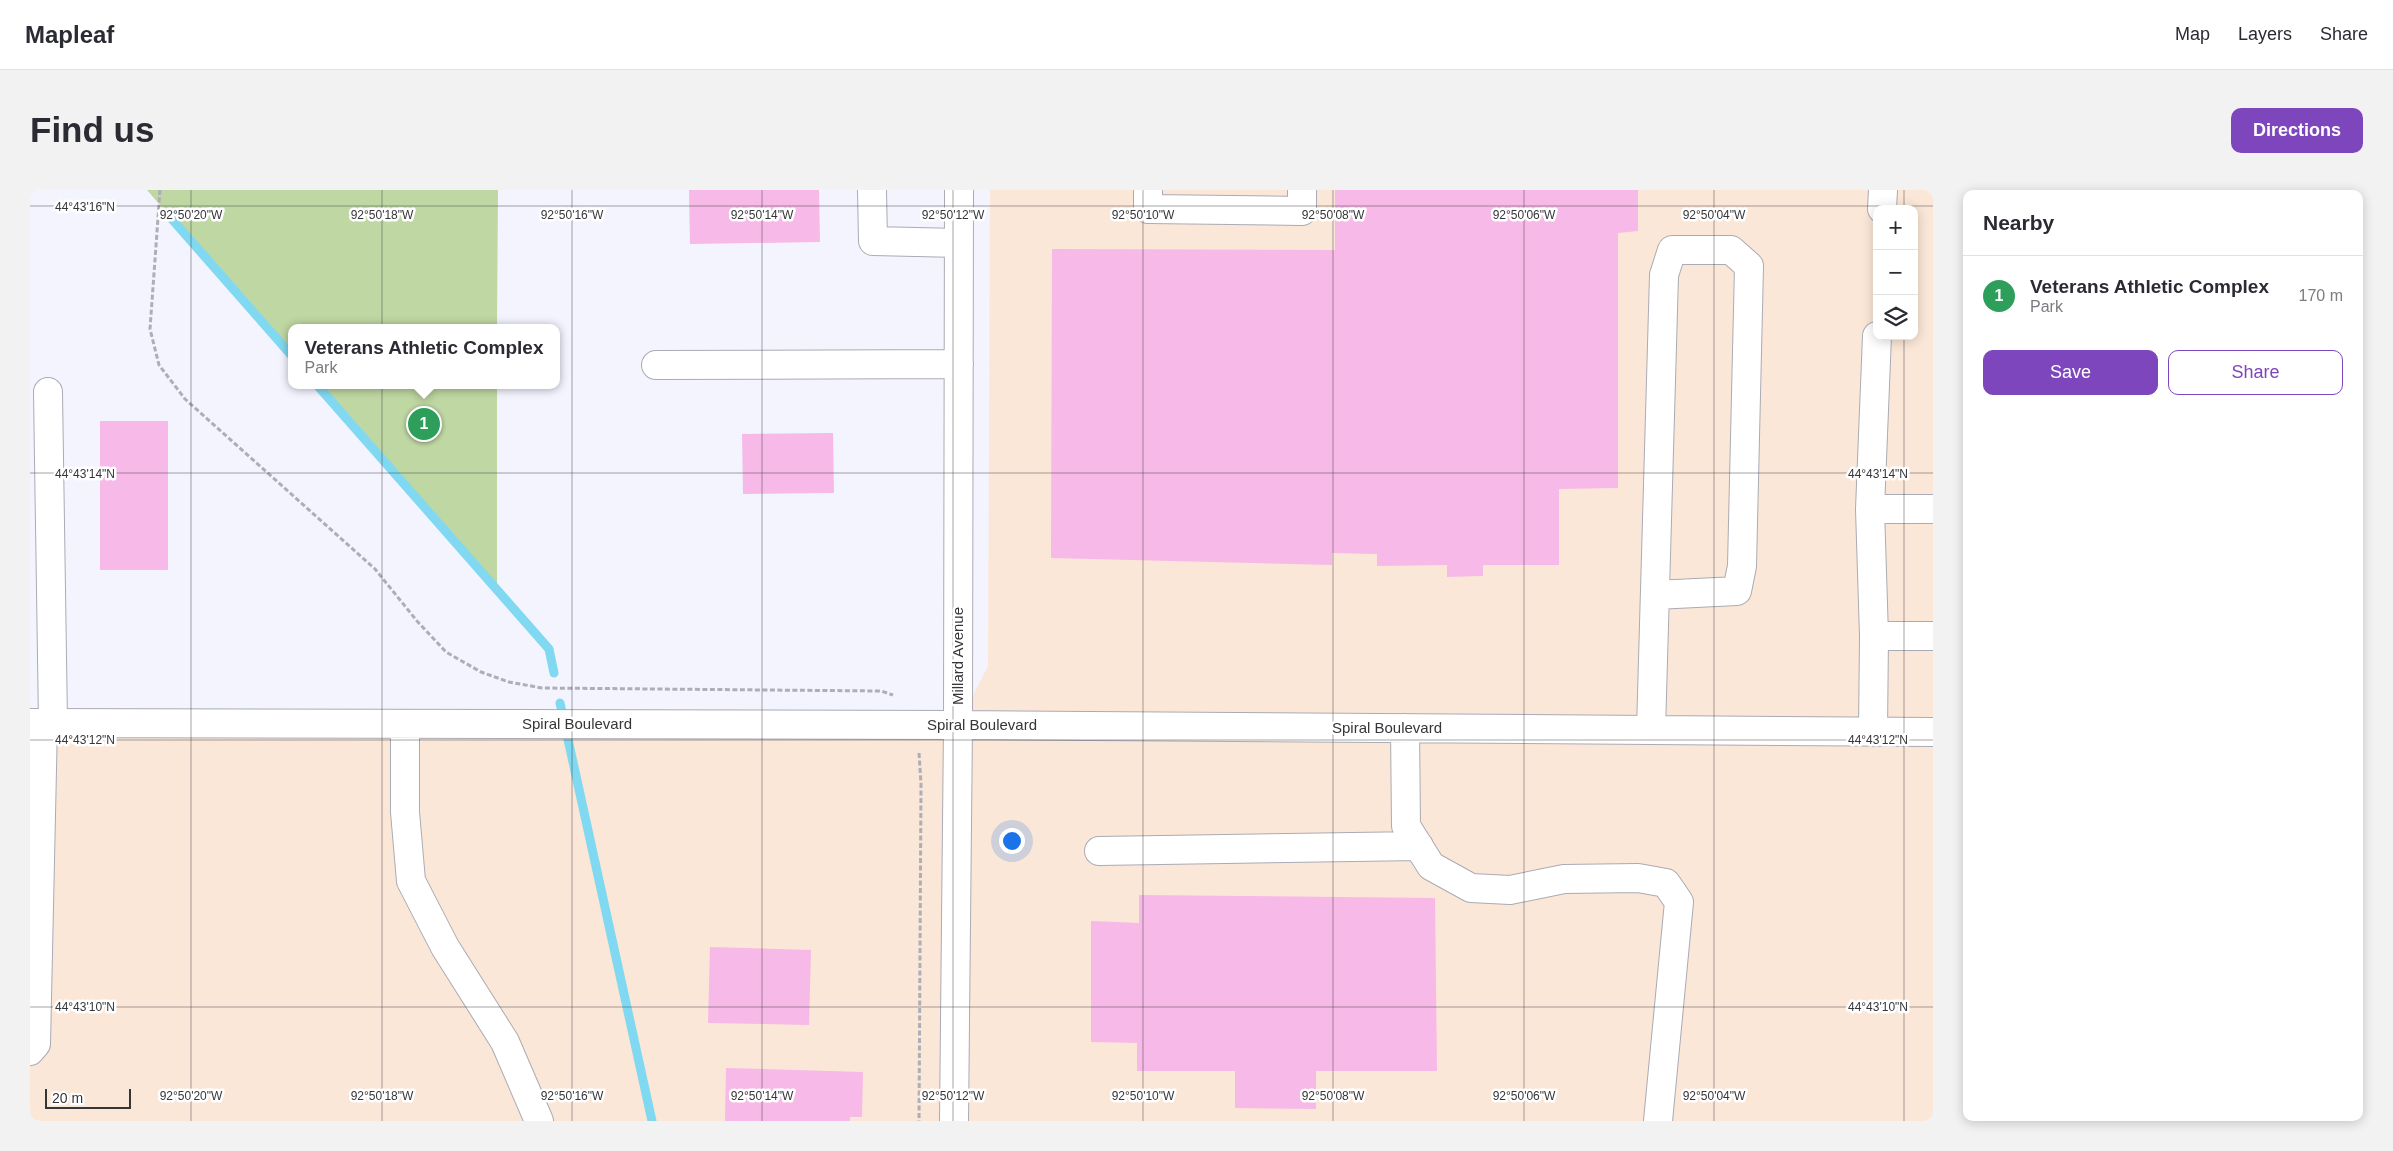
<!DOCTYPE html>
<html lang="en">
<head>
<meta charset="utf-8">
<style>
	body { margin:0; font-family:Helvetica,sans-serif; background:#f2f2f3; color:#2b2b33 }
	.controls { position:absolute; right:15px; top:15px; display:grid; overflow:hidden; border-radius:10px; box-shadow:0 2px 12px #0003 }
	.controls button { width:45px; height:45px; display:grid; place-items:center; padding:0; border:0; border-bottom:1px solid #e1e1e2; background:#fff; color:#2b2b33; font:25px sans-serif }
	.scale { position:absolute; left:15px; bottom:12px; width:86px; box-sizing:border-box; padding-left:5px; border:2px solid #36363a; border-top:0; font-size:14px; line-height:18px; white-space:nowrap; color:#36363a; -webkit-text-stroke:4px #fff; paint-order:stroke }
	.you { position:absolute; left:981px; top:650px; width:18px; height:18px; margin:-12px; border:4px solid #fff; border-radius:50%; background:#1a73e8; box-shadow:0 0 0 8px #1a73e833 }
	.badge { display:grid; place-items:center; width:32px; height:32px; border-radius:50%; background:#7e46bd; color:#fff; font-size:16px; font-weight:700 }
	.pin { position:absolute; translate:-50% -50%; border:2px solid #fff; box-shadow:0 1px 5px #0006 }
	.popup { position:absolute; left:258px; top:134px; width:272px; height:65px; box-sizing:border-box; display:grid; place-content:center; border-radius:10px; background:#fff; filter:drop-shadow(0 1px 4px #0005); font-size:16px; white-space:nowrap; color:#7c7c81 }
	.popup b { font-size:19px; color:#2b2b33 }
	.popup::after { content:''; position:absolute; left:50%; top:100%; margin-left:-10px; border:10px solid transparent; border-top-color:#fff }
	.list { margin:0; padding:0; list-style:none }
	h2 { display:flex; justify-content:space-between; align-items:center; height:65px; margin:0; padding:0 20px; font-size:21px }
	h2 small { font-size:16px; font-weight:400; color:#7c7c81 }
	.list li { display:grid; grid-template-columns:32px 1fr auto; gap:15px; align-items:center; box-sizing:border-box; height:80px; padding:0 20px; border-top:1px solid #e1e1e2 }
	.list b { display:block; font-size:19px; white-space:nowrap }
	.list p { margin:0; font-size:16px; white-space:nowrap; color:#7c7c81 }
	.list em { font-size:16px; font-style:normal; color:#7c7c81 }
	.actions { display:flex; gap:10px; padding:15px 20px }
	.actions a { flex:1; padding:11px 0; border:1px solid #7e46bd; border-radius:10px; text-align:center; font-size:18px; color:#7e46bd }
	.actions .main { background:#7e46bd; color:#fff }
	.icon { flex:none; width:28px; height:28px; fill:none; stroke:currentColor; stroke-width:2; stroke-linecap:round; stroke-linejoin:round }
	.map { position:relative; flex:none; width:1903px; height:931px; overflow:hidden; border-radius:10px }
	header { display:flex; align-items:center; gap:30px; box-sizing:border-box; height:70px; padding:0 25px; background:#fff; border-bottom:1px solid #e1e1e2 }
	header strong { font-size:24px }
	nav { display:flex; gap:28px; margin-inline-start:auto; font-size:18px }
	.intro { display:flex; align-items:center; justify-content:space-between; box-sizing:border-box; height:120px; padding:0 30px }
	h1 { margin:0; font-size:35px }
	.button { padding:12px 22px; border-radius:10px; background:#7e46bd; color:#fff; font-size:18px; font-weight:700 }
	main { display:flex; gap:30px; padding:0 30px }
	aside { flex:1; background:#fff; border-radius:10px; box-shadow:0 2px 12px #0003 }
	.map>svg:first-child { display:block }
	.industrial { fill:#fbe7d7; fill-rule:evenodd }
	.green { fill:#bfd7a2 }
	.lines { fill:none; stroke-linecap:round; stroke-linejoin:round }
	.stream { stroke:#80d9f1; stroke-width:9 }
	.building { fill:#f7b9e7 }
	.minor-casing { stroke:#aaabb4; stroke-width:30 }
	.path { stroke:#adaeb6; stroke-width:3; stroke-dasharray:5 2.5; stroke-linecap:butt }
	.minor { stroke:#fff; stroke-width:28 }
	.ticks { fill:none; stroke:#36363a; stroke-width:1; stroke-opacity:0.45 }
	.labels { text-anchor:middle; stroke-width:5; stroke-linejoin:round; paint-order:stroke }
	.street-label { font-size:15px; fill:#36363a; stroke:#fff }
	.ticks-label { font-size:12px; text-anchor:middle; fill:#36363a; stroke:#fff; stroke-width:5; stroke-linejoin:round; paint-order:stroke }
</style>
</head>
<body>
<header>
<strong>Mapleaf</strong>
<nav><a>Map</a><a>Layers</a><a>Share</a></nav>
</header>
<div class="intro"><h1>Find us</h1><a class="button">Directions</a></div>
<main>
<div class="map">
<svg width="1903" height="931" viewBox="0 0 1903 931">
	<rect width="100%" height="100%" fill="#f3f4fe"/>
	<!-- industrial -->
	<path class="industrial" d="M960 0H1903V931H0V533L928 535 958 476ZM1847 19H1884V146H1847Z"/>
	<!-- green -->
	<path class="green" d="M117 0H468L467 138H262L261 166Z
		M287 195H467V401Z"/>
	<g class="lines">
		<!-- stream -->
		<path class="stream" d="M140 27 262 166
			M287 195 519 459 524 483
			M530 513 622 931"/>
	</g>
	<!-- building -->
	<path class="building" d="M659 0H789L790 52 660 54Z
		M1305 0H1608V41L1588 43V298L1529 299V375H1453V386L1417 387V375L1347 376V364L1302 363V375L1021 368 1022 59 1305 60Z
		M70 231H138V380H70Z
		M803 243 804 303 713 304 712 244Z
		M1109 705 1405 708 1407 881H1286V919L1205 918V881H1107V853L1061 852V731L1109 733Z
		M680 757 781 760 779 835 678 833Z
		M696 878 833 882 832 927H820V931H695Z"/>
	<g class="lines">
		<!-- minor casing -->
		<g class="minor-casing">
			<path id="minor" d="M842 0 843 51 929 53
				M1118 0V19L1272 21V0
				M1852 19 1853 0
				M626 175 929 174
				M18 202 23 533
				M1840 319 1847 146
				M1844 446 1840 319H1903
				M0 533 928 535 1903 542
				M375 534V622L381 691 415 757 475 852 509 931
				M1375 538 1376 636 1401 676 1441 698 1480 700 1534 689 1608 688 1636 693 1649 712 1628 931
				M1621 540 1634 85 1642 60H1701L1719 76 1712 376 1707 401 1625 405
				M1843 542 1844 446H1903
				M1069 661 1389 656
				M0 861 6 854 13 533
				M924 931 928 535 929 0"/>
		</g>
		<!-- path -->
		<path class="path" d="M130 0 120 139 129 175 155 209 345 379 387 431 416 462 451 482 479 492 512 498 851 501 863 505
			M889 563 891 594 889 931"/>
		<!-- minor -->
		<use href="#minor" class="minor"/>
	</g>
	<!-- ticks -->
	<path class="ticks" d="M161 0V931M352 0V931M542 0V931M732 0V931M923 0V931M1113 0V931M1303 0V931M1494 0V931M1684 0V931M1874 0V19M0 16H1903M1874 146V931M0 283H1903M0 550H1903M0 817H1903"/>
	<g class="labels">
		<!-- street labels -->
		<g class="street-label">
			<text transform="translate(928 466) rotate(-90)" y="5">Millard Avenue</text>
			<text x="547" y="539">Spiral Boulevard</text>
			<text x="952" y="540">Spiral Boulevard</text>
			<text x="1357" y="543">Spiral Boulevard</text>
		</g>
	</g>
	<g class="ticks-label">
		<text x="55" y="21">44°43'16"N</text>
		<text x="161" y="29">92°50'20"W</text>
		<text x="352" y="29">92°50'18"W</text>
		<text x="542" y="29">92°50'16"W</text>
		<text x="732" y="29">92°50'14"W</text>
		<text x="923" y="29">92°50'12"W</text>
		<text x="1113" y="29">92°50'10"W</text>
		<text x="1303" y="29">92°50'08"W</text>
		<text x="1494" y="29">92°50'06"W</text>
		<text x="1684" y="29">92°50'04"W</text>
		<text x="55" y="288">44°43'14"N</text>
		<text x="1848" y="288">44°43'14"N</text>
		<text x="55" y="554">44°43'12"N</text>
		<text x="1848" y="554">44°43'12"N</text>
		<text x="55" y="821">44°43'10"N</text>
		<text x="1848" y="821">44°43'10"N</text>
		<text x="161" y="910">92°50'20"W</text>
		<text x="352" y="910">92°50'18"W</text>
		<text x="542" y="910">92°50'16"W</text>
		<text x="732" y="910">92°50'14"W</text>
		<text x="923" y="910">92°50'12"W</text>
		<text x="1113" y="910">92°50'10"W</text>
		<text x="1303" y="910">92°50'08"W</text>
		<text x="1494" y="910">92°50'06"W</text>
		<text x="1684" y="910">92°50'04"W</text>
	</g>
</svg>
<div class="controls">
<button>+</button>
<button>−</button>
<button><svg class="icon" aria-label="layers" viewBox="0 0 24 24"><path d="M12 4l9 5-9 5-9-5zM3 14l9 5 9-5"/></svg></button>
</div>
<div class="scale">20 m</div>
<div class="you"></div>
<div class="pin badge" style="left:394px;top:234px;background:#2e9e5b">1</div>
<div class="popup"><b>Veterans Athletic Complex</b>Park</div>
</div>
<aside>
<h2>Nearby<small></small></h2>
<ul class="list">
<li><span class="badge" style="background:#2e9e5b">1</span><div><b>Veterans Athletic Complex</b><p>Park</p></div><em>170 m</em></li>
</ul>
<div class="actions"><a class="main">Save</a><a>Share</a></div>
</aside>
</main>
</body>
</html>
